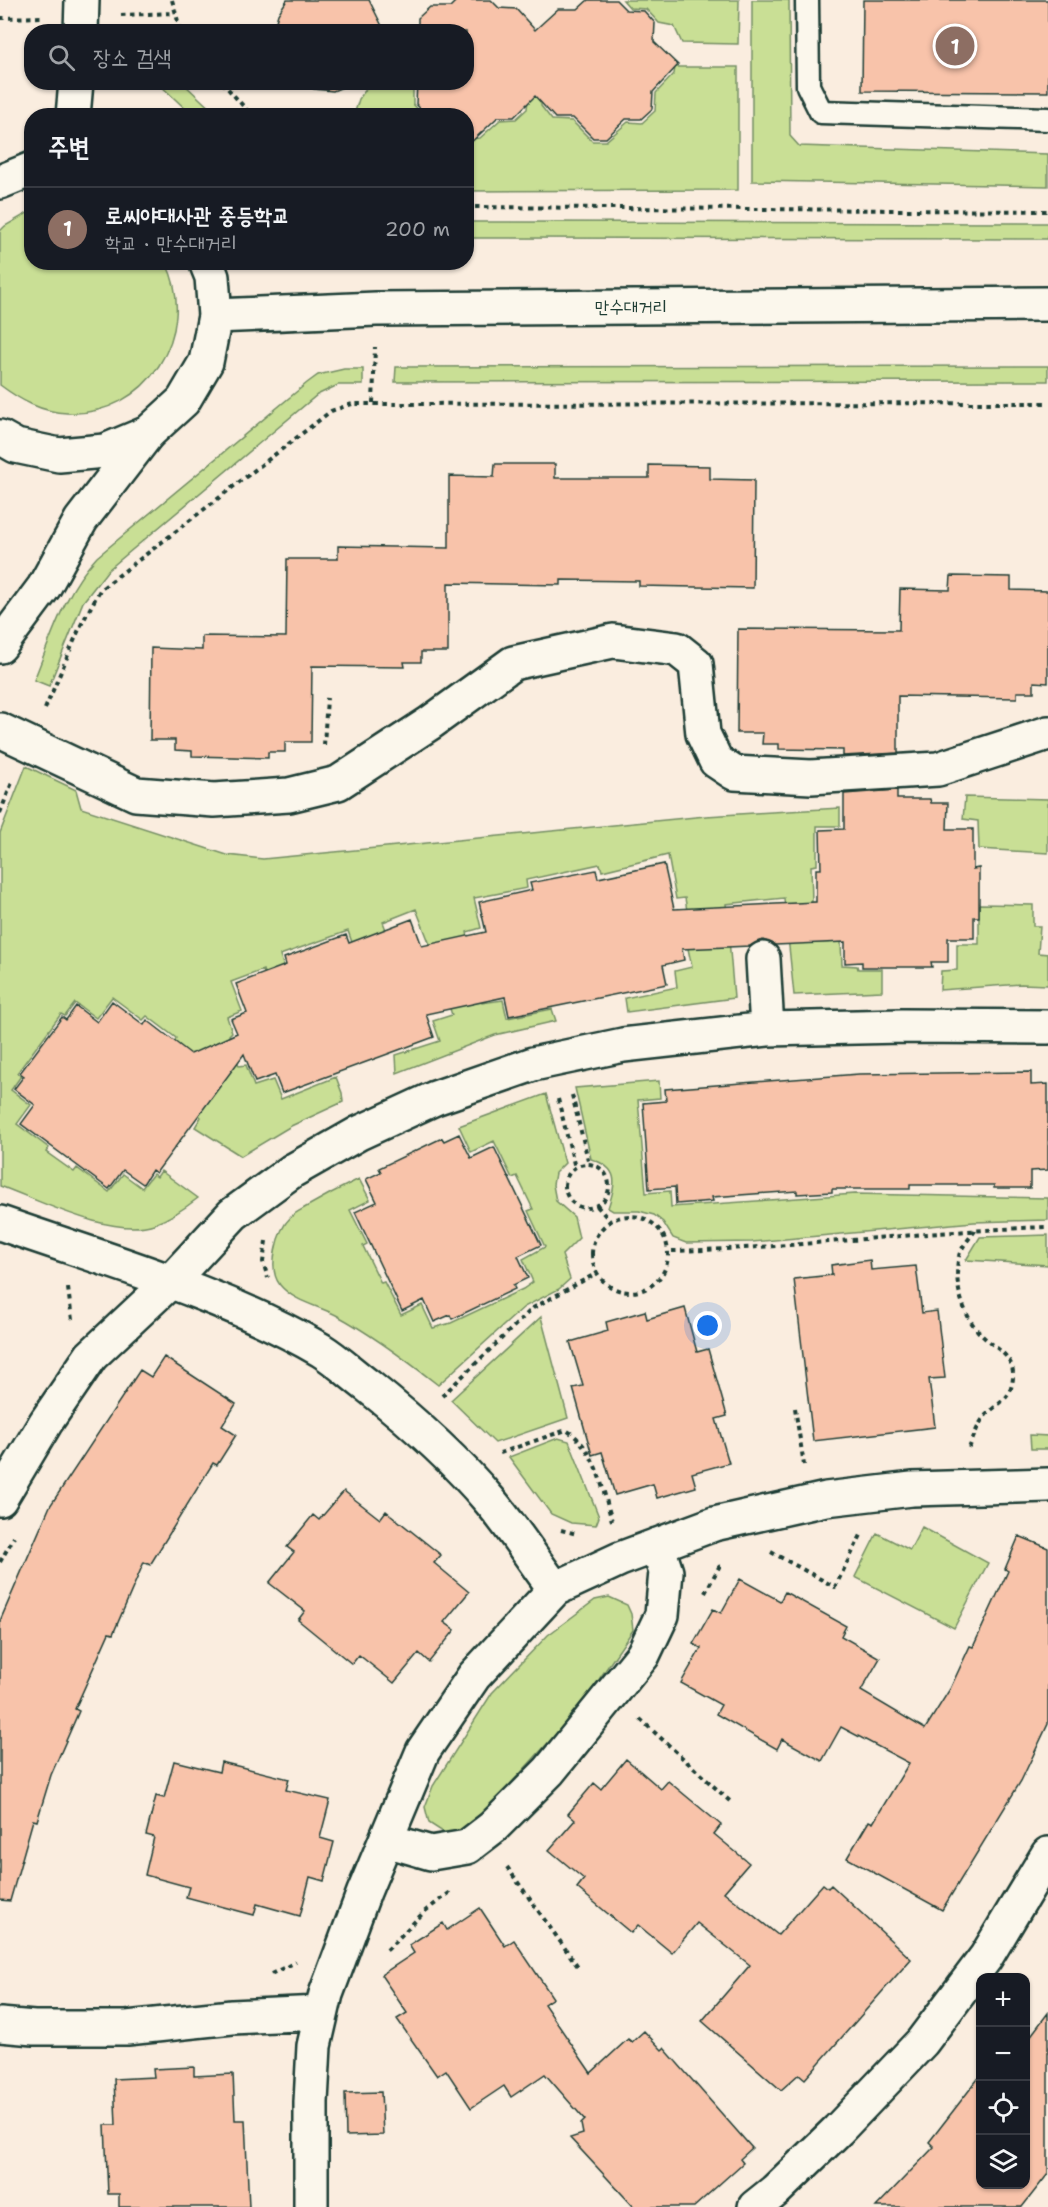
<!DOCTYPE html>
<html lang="ko">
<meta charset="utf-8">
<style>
:root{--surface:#171b24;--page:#242831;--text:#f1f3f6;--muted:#9ea1a6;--line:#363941;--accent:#db2777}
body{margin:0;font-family:"Shantell Sans","Poor Story",sans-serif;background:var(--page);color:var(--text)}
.controls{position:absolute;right:18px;bottom:18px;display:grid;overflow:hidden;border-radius:12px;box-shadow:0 2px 4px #0004}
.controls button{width:54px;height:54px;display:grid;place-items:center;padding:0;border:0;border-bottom:2px solid var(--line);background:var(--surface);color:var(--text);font:30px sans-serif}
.you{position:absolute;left:708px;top:1326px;width:21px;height:21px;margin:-15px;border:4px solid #fff;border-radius:50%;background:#1a73e8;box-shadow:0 0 0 9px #1a73e833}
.badge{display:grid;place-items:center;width:39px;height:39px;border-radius:50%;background:var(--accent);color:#fff;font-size:20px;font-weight:700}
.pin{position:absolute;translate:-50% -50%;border:3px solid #fff;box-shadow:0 2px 6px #0006}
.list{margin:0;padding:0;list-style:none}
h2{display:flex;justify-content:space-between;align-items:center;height:78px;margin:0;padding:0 24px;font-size:26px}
h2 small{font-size:20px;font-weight:400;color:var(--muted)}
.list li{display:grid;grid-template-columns:39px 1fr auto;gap:18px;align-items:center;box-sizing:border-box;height:84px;padding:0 24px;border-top:2px solid var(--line)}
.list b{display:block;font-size:22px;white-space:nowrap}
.list p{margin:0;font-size:20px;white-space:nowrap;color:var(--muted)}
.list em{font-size:20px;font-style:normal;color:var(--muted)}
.icon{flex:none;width:33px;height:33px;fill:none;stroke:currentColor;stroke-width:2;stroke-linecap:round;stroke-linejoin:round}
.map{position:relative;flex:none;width:1048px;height:2207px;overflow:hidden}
.search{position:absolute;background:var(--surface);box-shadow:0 2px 4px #0004;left:24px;top:24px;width:450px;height:66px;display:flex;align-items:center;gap:15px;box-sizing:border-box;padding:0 21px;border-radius:24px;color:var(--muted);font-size:22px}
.panel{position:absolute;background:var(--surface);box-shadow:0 2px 4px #0004;left:24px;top:108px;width:450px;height:162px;border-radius:24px}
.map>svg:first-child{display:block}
.green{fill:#c9df95;stroke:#748e64;stroke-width:1.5}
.building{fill:#f8c3aa;stroke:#1f3d34;stroke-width:1.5}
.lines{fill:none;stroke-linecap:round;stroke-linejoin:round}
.lane-casing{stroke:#1f3d34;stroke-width:27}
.street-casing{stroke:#1f3d34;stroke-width:38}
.primary-casing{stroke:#1f3d34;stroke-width:38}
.path{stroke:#1f3d34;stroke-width:4;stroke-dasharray:4.5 4.5;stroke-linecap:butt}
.lane{stroke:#fbf7ec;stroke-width:22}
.street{stroke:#fbf7ec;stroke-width:33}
.primary{stroke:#fbf7ec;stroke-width:33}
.labels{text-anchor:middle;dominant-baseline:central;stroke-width:4.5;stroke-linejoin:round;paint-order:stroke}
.street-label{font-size:18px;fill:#1f3d34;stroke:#fbf7ec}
</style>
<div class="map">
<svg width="1048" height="2207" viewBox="0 0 1048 2207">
<rect width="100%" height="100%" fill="#faeddf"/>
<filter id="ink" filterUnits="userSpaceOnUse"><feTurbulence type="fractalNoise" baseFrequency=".0167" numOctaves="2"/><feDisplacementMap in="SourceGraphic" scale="12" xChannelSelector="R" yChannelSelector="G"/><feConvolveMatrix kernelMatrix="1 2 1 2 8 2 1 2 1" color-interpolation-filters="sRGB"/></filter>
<g filter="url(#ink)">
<path class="green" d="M623 0H739L738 44 682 43 674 26 659 23 646 9 630 8Z
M752 0H789L790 136 799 146 1048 154V186L752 181Z
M675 67H738V190L467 191 466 139 480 138 500 120 516 119 527 109 529 90 541 87V106L552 120 572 121 592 141H606L628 122 642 123 655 111 656 93 674 74Z
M371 82 412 83 413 84V104L423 115H354L359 99Z
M158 83H183L217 115H192Z
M31 211 32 262 166 263C200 333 146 417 67 413 41 412 20 400 0 385V231L5 226Z
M467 222 1048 223V239L467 238Z
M1048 366V381L395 382 396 367Z
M344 369H363V385H338L317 395 108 570 83 602 49 686 34 680C52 636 64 592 97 557L307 383 318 375Z
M26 766 76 790 81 808 227 855 263 859 706 816 840 808V826H817V865L811 866 812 902H817L818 943 841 942 842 965 857 966 858 969H882V991L794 995 784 898 726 904 734 998 627 1012 625 998 677 987 675 971 692 967 687 944 692 943 685 898 676 899 668 855 602 871 600 864 526 880 527 888 474 898 481 928 467 932 482 1003 503 1000 507 1018 552 1009 556 1021 495 1035 397 1073 396 1055 440 1041 433 1021 452 1015 429 942 416 909 383 922 388 935 354 948 348 931 280 955 286 974 267 982 263 970 231 982 242 1011 227 1017 232 1032 229 1035 239 1066 246 1065 254 1086 273 1080 281 1099 336 1077 342 1093 343 1102 291 1126 241 1156 195 1127 201 1117 197 1113 174 1043 176 1038 147 1016 143 1020 112 997 96 1018 75 1003 65 1016 61 1014 17 1073 21 1076 11 1090 31 1105 17 1124 49 1148 46 1152 74 1172 77 1168 109 1192 123 1174 142 1188 153 1174 157 1177 161 1171 198 1198C184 1209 171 1218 154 1224 112 1238 41 1201 0 1186V833Z
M965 797 1048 799V853L979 849 978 821 963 819Z
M979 904 1033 905V926H1040L1038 953 1048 954V985L1021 984 940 990 941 971 957 970V944H979Z
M659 1081 660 1098 638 1100 646 1193 670 1191 671 1207 855 1194 1048 1198V1220L974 1222 752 1242 686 1243 673 1238 663 1222 654 1215 639 1211H613L608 1208C616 1183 620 1168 591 1159L575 1088Z
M546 1094 565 1163 555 1173 553 1185 556 1201 574 1217 579 1238 562 1255 570 1279 559 1289 524 1307 438 1385C405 1359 373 1335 336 1315 318 1306 293 1301 280 1285 267 1269 277 1230 291 1217 294 1213 301 1210 306 1207 323 1197 340 1188 359 1179L370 1200 350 1210 367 1244 363 1246 381 1283 384 1282 401 1315 422 1305 433 1328 451 1323 523 1289 533 1282 523 1259 545 1247 528 1211 533 1209 517 1176 512 1178 494 1141 471 1152 459 1126Z
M1048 1235V1265L966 1260 980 1237Z
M541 1317 568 1418 495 1443 451 1400Z
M1030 1435 1048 1436V1449H1031Z
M558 1438 569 1441 599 1517 596 1525 571 1523 551 1514 509 1457Z
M922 1527 988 1563 954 1628 855 1577 877 1533 910 1550Z
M609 1597 627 1605 631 1614 633 1630 578 1710 494 1802 459 1833 446 1834 429 1823 425 1807 433 1786 492 1693 548 1635 595 1600Z"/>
<path class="building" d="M287 0H369L385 32H273L278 14Z
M457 0H491L499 8 516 9 535 30 558 9H578L588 0H616L626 10 644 11 655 23 654 42 678 65 653 92 652 109 641 119H626L606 138H593L573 118H555L535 96 514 117H498L466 147V116L426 115 416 104 417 82H466V32H418V18L430 7H450Z
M863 0H1048V92L862 91Z
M300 82H355L333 91 314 89Z
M495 464H555V478H649V465L710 466V479L754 480 753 588 639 586V581L561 580V585L448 583V652H421V662H404L405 667 312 666 311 742H285V752H268V758L192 756V751L175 750V740H150L151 648 202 650V636L286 637 287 559H338V546L449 548V476L494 477Z
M951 576 1011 577V590L1048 591V683L1034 682V692H1017V698L898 696V753L843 756V750L779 749V744H762L763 733H737L738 629 899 630 900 589 950 590Z
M897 790V799H930L931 803H948L947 829H973V869L979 868V917H974V938H948V962H931L932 967H862V962L845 963V942L775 945 763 940 750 946 682 949 684 960 663 965 667 984 509 1016 505 997 426 1014 434 1037 282 1093 275 1075 255 1082 244 1054 156 1173 152 1170 143 1184 123 1170 109 1189 21 1124 35 1105 14 1089 24 1076 20 1073 62 1017 66 1020 76 1006 97 1022 112 1001 144 1025 147 1020 191 1054 237 1033 231 1019 247 1013 236 984 286 965 284 958 346 935 349 943 412 919 422 946 486 932 479 902 532 890 530 883 596 870 598 878 664 864 674 909 816 902V869H821L820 830 844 829V794Z
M1031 1072V1085L1048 1084V1170L1030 1171V1188H994V1185H910V1189H832V1192L797 1194V1191L712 1197 713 1201 676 1204 675 1187 649 1189 643 1103 666 1101 665 1089 859 1074Z
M459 1134 471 1158 494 1147 541 1245 518 1256 528 1278 513 1285 515 1289 452 1319 450 1315 434 1322 424 1300 402 1311 355 1212 377 1202 366 1179 381 1172 379 1168 442 1138 444 1141Z
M870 1260 871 1270 916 1266 922 1313 937 1311 945 1378 929 1379 935 1427 813 1441 794 1279 832 1275 831 1265Z
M685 1308 697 1352 708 1349 727 1416 716 1419 729 1463 692 1473 696 1487 657 1498 653 1484 615 1495 602 1452 592 1455 573 1388 583 1386 570 1342 608 1331 606 1322 645 1311 647 1319Z
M164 1357 236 1404 222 1426 236 1435 217 1465 213 1463 150 1565 144 1562 113 1634 109 1633 75 1709 79 1711 51 1775 37 1821 33 1820 10 1901 0 1900V1621L50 1506 140 1370 151 1377Z
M344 1491 380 1519 386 1511 441 1555 434 1563 469 1592 444 1622 455 1630 429 1662 419 1653 394 1683 359 1655 352 1664 298 1620 305 1611 269 1583 294 1552 287 1547 313 1515 319 1520Z
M1019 1536 1048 1548V1724L1021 1781 942 1910 847 1858 869 1821 873 1823 909 1763 841 1727 822 1761 782 1739 777 1749 716 1714 721 1705 681 1683 701 1648 693 1644 713 1609 721 1613 740 1579 780 1601 785 1592 846 1626 841 1636 880 1658 861 1691 925 1729 950 1689 970 1646 973 1647 1008 1571 1005 1569Z
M626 1759 661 1789 668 1781 721 1825 714 1834 749 1863 724 1892 778 1935 823 1884 828 1888 831 1885 911 1959 805 2079 799 2074 781 2090 702 2021 750 1965 697 1923 672 1953 638 1925 631 1933 577 1888 584 1879 549 1850 575 1820 568 1814 594 1783 601 1789Z
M174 1761 219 1772 221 1762 289 1779 286 1790 330 1800 320 1838 334 1842 324 1881 310 1877 300 1916 257 1904 254 1915 186 1897 189 1887 145 1875 154 1837 146 1835 156 1796 164 1798Z
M480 1908 505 1946 514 1940 553 1998 544 2004 591 2073 628 2039 632 2042 644 2031 662 2050 664 2048 752 2148 740 2159 743 2163 694 2207H634L570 2138 583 2134 581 2124 585 2120 545 2074 511 2097 504 2086 471 2108 446 2070 437 2076 397 2019 407 2013 381 1975 414 1953 409 1945 443 1923 447 1930Z
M1048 2013V2174L1022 2207H876L934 2147 929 2142 981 2075V2184H1026V2042Z
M194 2067V2076L233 2074 235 2120H245L249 2207H119V2194H108L105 2125H116L114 2079 154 2077 153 2069Z
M381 2092 383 2135 346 2136 345 2093Z"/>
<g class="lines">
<g class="lane-casing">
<path id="lane" d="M807 0 808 86 821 112 1048 119"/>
</g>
<g class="street-casing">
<path id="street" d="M81 32 82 0
M73 116 76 82
M0 646 44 587 81 520 148 433
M0 730 136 794 214 800 289 795 338 783 430 723 513 663 613 641 677 649 696 664 703 734 716 761 734 773 811 777 938 769 1048 733
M763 959 767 1029
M0 1223C108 1261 221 1292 321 1350 337 1360 352 1374 368 1386 412 1421 454 1458 490 1501 513 1528 533 1560 555 1589
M0 1499 46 1422 91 1356 171 1281 233 1214 292 1171 359 1133 435 1098 533 1064 623 1045 767 1029 902 1026 1048 1027
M386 1840 431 1853 467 1847 493 1827 549 1771 643 1655 662 1615 666 1572 657 1545
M0 2025 34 2028H127L232 2017 321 2013
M311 2207V2102L314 2046 326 1994 364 1892 423 1751 474 1676 555 1589 620 1559 714 1524 826 1499 912 1489 1048 1485
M755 2207 775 2191 838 2130 922 2042 986 1957 1048 1854"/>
</g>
<g class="primary-casing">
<path id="primary" d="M0 182 32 169
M215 316 376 309 1048 304
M0 437 16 446 59 455 105 451 148 433 183 401 206 362 215 316 212 277 206 262"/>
</g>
<path class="path" d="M172 0 181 32
M121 15 175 13
M0 18 44 17
M222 82 252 116
M466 207 1048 211
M373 403 375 347
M45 709 80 627 100 590 331 411 352 404 1048 403
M324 745 327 698
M0 813 13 780
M572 1095 589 1164
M558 1099 575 1168
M565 1186a22 22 0 1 1 44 0a22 22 0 1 1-44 0Z
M597 1206 610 1221
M592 1254a38 38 0 1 1 76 0a38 38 0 1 1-76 0Z
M266 1241 263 1262 268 1278
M672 1251C798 1248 922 1231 1048 1227
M68 1288 72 1320
M442 1396 533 1308 597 1273
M795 1408 804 1465
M969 1448C974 1437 978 1423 986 1415 996 1404 1009 1401 1012 1384 1019 1354 992 1349 977 1330 962 1312 953 1280 959 1256 961 1247 971 1237 976 1229
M500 1453 566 1430C596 1447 603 1491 612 1521
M561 1530 577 1534
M771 1552 835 1587 862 1533
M0 1562 14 1537
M705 1593 719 1567 723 1564
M640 1719 733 1804
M507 1867 579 1968
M387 1950 424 1912 452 1891
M271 1974 296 1962"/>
<use href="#lane" class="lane"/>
<use href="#street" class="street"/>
<use href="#primary" class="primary"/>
</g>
</g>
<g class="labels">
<g class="street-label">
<text x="631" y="307">만수대거리</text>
</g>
</g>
</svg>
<div class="controls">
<button>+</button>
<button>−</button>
<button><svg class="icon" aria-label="locate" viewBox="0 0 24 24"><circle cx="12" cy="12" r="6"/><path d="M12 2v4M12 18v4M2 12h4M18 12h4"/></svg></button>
<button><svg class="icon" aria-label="layers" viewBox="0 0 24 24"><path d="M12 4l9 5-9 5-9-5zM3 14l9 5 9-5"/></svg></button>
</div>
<div class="you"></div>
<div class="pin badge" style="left:955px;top:46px;background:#8d6e63">1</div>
<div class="search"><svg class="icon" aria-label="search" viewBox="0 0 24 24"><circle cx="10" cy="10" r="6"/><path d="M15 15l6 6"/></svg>장소 검색</div>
<section class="panel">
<h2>주변<small></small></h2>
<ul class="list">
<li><span class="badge" style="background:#8d6e63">1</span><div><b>로씨야대사관 중등학교</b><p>학교 · 만수대거리</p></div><em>200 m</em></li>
</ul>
</section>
</div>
